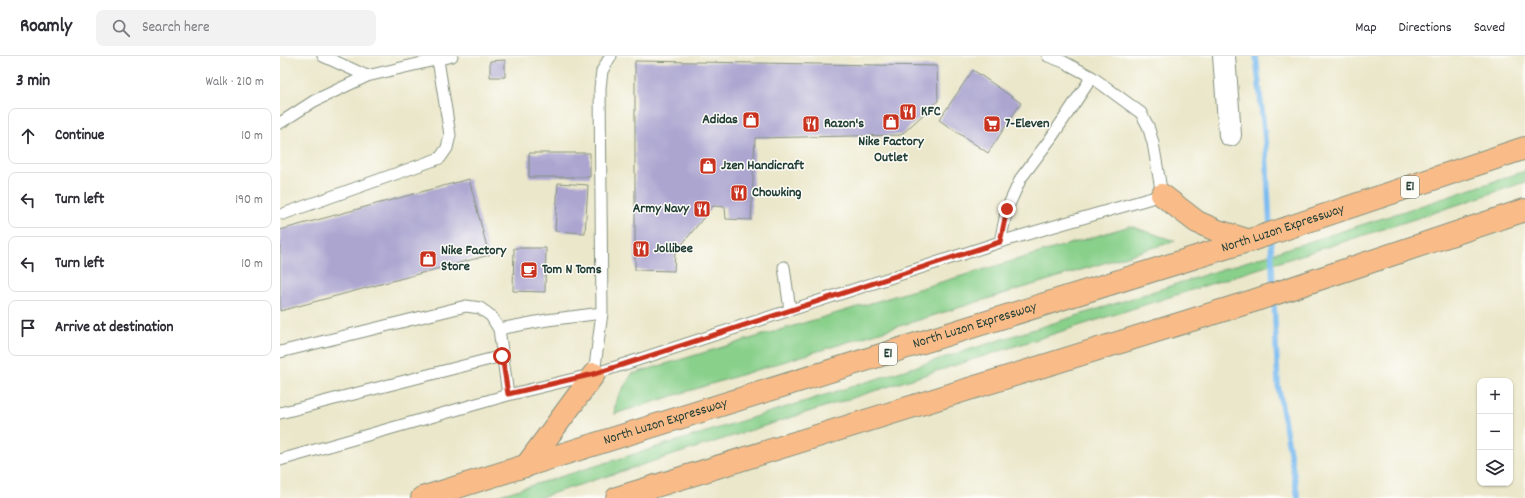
<!DOCTYPE html>
<meta charset="utf-8">
<style>
:root{--surface:#fff;--page:#f2f2f3;--text:#2b2b33;--muted:#7c7c81;--line:#e1e1e2}
body{margin:0;font-family:Dekko,sans-serif;background:var(--page);color:var(--text)}
.controls{position:absolute;right:12px;bottom:12px;display:grid;overflow:hidden;border-radius:8px;box-shadow:0 1px 3px #0004}
.controls button{width:36px;height:36px;display:grid;place-items:center;padding:0;border:0;border-bottom:1px solid var(--line);background:var(--surface);color:var(--text);font:20px sans-serif}
.stop{position:absolute;width:12px;height:12px;margin:-9px;border:3px solid #c8321e;border-radius:50%;background:#fff}
.stop.end{background:#c8321e;border-color:#fff;box-shadow:0 1px 4px #0008}
.list{margin:0;padding:0;list-style:none}
h2{display:flex;justify-content:space-between;align-items:center;height:52px;margin:0;padding:0 16px;font-size:17px}
h2 small{font-size:13px;font-weight:400;color:var(--muted)}
.list li{display:grid;grid-template-columns:26px 1fr auto;gap:12px;align-items:center;box-sizing:border-box;height:56px;margin:0 8px 8px;padding:0 8px;border:1px solid var(--line);border-radius:8px}
.list b{display:block;font-size:15px;white-space:nowrap}
.list em{font-size:13px;font-style:normal;color:var(--muted)}
.icon{flex:none;width:22px;height:22px;fill:none;stroke:currentColor;stroke-width:2;stroke-linecap:round;stroke-linejoin:round}
.map{position:relative;flex:none;width:1245px;height:442px;overflow:hidden}
header{display:flex;align-items:center;gap:24px;box-sizing:border-box;height:56px;padding:0 20px;background:var(--surface);border-bottom:1px solid var(--line)}
header strong{font-size:19px}
nav{display:flex;gap:22px;margin-inline-start:auto;font-size:14px}
.search{width:280px;height:36px;background:var(--page);display:flex;align-items:center;gap:10px;box-sizing:border-box;padding:0 14px;border-radius:8px;color:var(--muted);font-size:15px}
main{display:flex}
aside{flex:1;background:var(--surface)}
.map>svg:first-child{display:block}
.green{fill:#89d08b;stroke:#548660}
.lines{fill:none;stroke-linecap:round;stroke-linejoin:round}
.stream{stroke:#7cbcf0;stroke-width:5.5}
.building{fill:#aba5d0}
.lane-casing{stroke:#85927f;stroke-width:13}
.street-casing{stroke:#85927f;stroke-width:24}
.highway-casing{stroke:#85927f;stroke-width:24}
.lane{stroke:#fff;stroke-width:11}
.street{stroke:#fff;stroke-width:22}
.highway{stroke:#f9bc89;stroke-width:22}
.route{stroke:#c8321e;stroke-width:5}
.labels{text-anchor:middle;dominant-baseline:central;stroke-width:3;stroke-linejoin:round;paint-order:stroke}
.shield{fill:#fdfcf7;stroke:#62766e;stroke-width:1}
.shield-label{font-size:13px;font-weight:bold;fill:#1f3d34}
.poi-label{font-size:14px;font-weight:bold;fill:#1f3d34;stroke:#fdfcf7;text-anchor:start}
.street-label{font-size:14px;fill:#1f3d34;stroke:#fdfcf7}
</style>
<header>
<strong>Roamly</strong>
<div class="search"><svg class="icon" aria-label="search" viewBox="0 0 24 24"><circle cx="10" cy="10" r="6"/><path d="M15 15l6 6"/></svg>Search here</div>
<nav><a>Map</a><a>Directions</a><a>Saved</a></nav>
</header>
<main>
<aside>
<h2>3 min<small>Walk · 210 m</small></h2>
<ul class="list">
<li><svg class="icon" aria-label="ahead" viewBox="0 0 24 24"><path d="M12 20V5M6 11l6-6 6 6"/></svg><div><b>Continue</b></div><em>10 m</em></li>
<li><svg class="icon" aria-label="left" viewBox="0 0 24 24"><path d="M17 20v-9H6M10 6l-5 5 5 5"/></svg><div><b>Turn left</b></div><em>190 m</em></li>
<li><svg class="icon" aria-label="left" viewBox="0 0 24 24"><path d="M17 20v-9H6M10 6l-5 5 5 5"/></svg><div><b>Turn left</b></div><em>10 m</em></li>
<li><svg class="icon" aria-label="arrive" viewBox="0 0 24 24"><path d="M6 21V4h12l-3 4 3 4H6"/></svg><div><b>Arrive at destination</b></div></li>
</ul>
</aside>
<div class="map">
<svg width="1245" height="442" viewBox="0 0 1245 442">
<rect width="100%" height="100%" fill="#fdfcf7"/>
<filter id="ink" filterUnits="userSpaceOnUse"><feTurbulence type="fractalNoise" baseFrequency=".025" numOctaves="2"/><feDisplacementMap in="SourceGraphic" scale="8" xChannelSelector="R" yChannelSelector="G"/><feConvolveMatrix kernelMatrix="1 2 1 2 8 2 1 2 1" color-interpolation-filters="sRGB"/></filter>
<filter id="wash" filterUnits="userSpaceOnUse"><feTurbulence type="fractalNoise" baseFrequency=".012" numOctaves="4" result="noise"/><feDisplacementMap in="SourceGraphic" scale="16" xChannelSelector="R" yChannelSelector="G"/><feGaussianBlur stdDeviation="0.9" result="paint"/><feColorMatrix in="noise" values="0 0 0 0 0 0 0 0 0 0 0 0 0 0 0 0 0 1.4 0 .05"/><feComposite in="paint" operator="in"/></filter>
<g filter="url(#wash)">
<rect width="100%" height="100%" fill="#ebe7ca"/>
<path class="green" d="M1245 115V126L1144 160 258 442H210C426 377 641 309 856 241 986 199 1116 159 1245 115Z
M850 170 895 185 334 358 336 344 352 318Z"/>
<g class="lines">
<path class="stream" d="M976 0 986 93 990 173
M991 182 993 233
M994 244 998 329 1018 442"/>
</g>
<g id="blocks">
<path class="building" d="M225 4V21H210V5Z
M355 5 657 10 658 45 621 79 475 82 471 164 446 163 445 151 433 150 395 197 394 215 355 214Z
M693 14 741 47 708 97 659 64Z
M249 97H310V121H249Z
M189 123 209 199 0 255V174Z
M278 127 308 129 305 177 275 175Z
M234 192H266L265 236 233 235Z"/>
</g>
</g>
<g filter="url(#ink)">
<use href="#blocks" fill-opacity="0" stroke="#85927f" stroke-width="1"/>
<g class="lines">
<g class="lane-casing">
<path id="lane" d="M43 0 87 20
M0 67 34 45 87 20 172 0
M3 158 160 102 167 92 170 79 158 4
M720 186 727 153 741 122 771 82 812 21
M504 211 510 254
M219 273 267 264 322 257
M0 296 186 250 200 252 211 260 219 273 228 339
M314 318 322 257 320 32 322 15 330 1 331 0
M0 357 222 300
M0 404 228 339 314 318 720 186 882 139 873 87 868 70 861 57 812 21 784 6 768 0"/>
</g>
<g class="street-casing">
<path id="street" d="M944 0 950 79"/>
</g>
<g class="highway-casing">
<g id="highway">
<path d="M882 139 917 166 938 175 970 185"/>
<path d="M246 410 314 318"/>
<path id="s1" d="M142 442 977 182 1245 92"/>
<path d="M337 442 973 245 1245 154"/>
</g>
</g>
<use href="#lane" class="lane"/>
<use href="#street" class="street"/>
<use href="#highway" class="highway"/>
</g>
</g>
<g class="lines" filter="url(#ink)">
<path class="route" d="M222 300 228 338 314 318 720 186 727 153"/>
</g>
<defs>
<g id="restaurant-square" transform="scale(0.9)"><rect x="-9" y="-9" width="18" height="18" rx="4" fill="#c8321e" stroke="#fdfcf7"/><path d="M-5-6h1v4h1v-4h1v4h1v-4h1v5L-1.5 .5V6h-2V.5L-5-1ZM5-6V6H3V1.5H1.5Q1.5-4 5-6Z" fill="#fff"/></g>
<g id="shop-square" transform="scale(0.9)"><rect x="-9" y="-9" width="18" height="18" rx="4" fill="#c8321e" stroke="#fdfcf7"/><path d="M-5-2.5h2.3a2.7 3.5 0 0 1 5.4 0H5L5.5 6h-11ZM-1.5-2.5h3a1.5 2.3 0 0 0-3 0Z" fill="#fff"/></g>
<g id="supermarket-square" transform="scale(0.9)"><rect x="-9" y="-9" width="18" height="18" rx="4" fill="#c8321e" stroke="#fdfcf7"/><path d="M-6-5.5h2.5l.6 2H6L4.5 2H-2.5L-4.4-4H-6ZM-1.5 3.2a1.3 1.3 0 1 0 .1 0ZM3 3.2a1.3 1.3 0 1 0 .1 0Z" fill="#fff"/></g>
<g id="cafe-square" transform="scale(0.9)"><rect x="-9" y="-9" width="18" height="18" rx="4" fill="#c8321e" stroke="#fdfcf7"/><path d="M-5.5-4.5H6V0H3Q3 3.5 0 3.5H-2.5Q-5.5 3.5-5.5 0ZM3-3.2v2h1.7v-2ZM-6 4.5H4V6H-6Z" fill="#fff"/></g>
</defs>
<g fill-rule="evenodd">
<use href="#restaurant-square" x="628" y="56"/>
<use href="#shop-square" x="471" y="64"/>
<use href="#shop-square" x="611" y="66"/>
<use href="#restaurant-square" x="531" y="68"/>
<use href="#supermarket-square" x="712" y="68"/>
<use href="#shop-square" x="428" y="110"/>
<use href="#restaurant-square" x="459" y="137"/>
<use href="#restaurant-square" x="422" y="153"/>
<use href="#restaurant-square" x="361" y="193"/>
<use href="#shop-square" x="148" y="203"/>
<use href="#cafe-square" x="249" y="214"/>
</g>
<g class="labels">
<g class="shield">
<rect x="1121" y="120" width="18" height="22" rx="3"/>
<rect x="599" y="287" width="18" height="22" rx="3"/>
</g>
<g class="shield-label">
<text x="1130" y="131">E1</text>
<text x="608" y="298">E1</text>
</g>
<g class="poi-label">
<text x="641" y="56">KFC</text>
<text x="458" y="64" text-anchor="end">Adidas</text>
<text x="544" y="68">Razon's</text>
<text x="725" y="68">7-Eleven</text>
<text x="611" y="86" text-anchor="middle">Nike Factory<tspan x="611" dy="16">Outlet</tspan></text>
<text x="441" y="110">Jzen Handicraft</text>
<text x="472" y="137">Chowking</text>
<text x="409" y="153" text-anchor="end">Army Navy</text>
<text x="374" y="193">Jollibee</text>
<text x="161" y="195">Nike Factory<tspan x="161" dy="16">Store</tspan></text>
<text x="262" y="214">Tom N Toms</text>
</g>
<g class="street-label">
<text stroke="none"><textPath href="#s1" startOffset="902">North Luzon Expressway</textPath></text>
<text stroke="none"><textPath href="#s1" startOffset="579">North Luzon Expressway</textPath></text>
<text stroke="none"><textPath href="#s1" startOffset="255">North Luzon Expressway</textPath></text>
</g>
</g>
</svg>
<div class="controls">
<button>+</button>
<button>−</button>
<button><svg class="icon" aria-label="layers" viewBox="0 0 24 24"><path d="M12 4l9 5-9 5-9-5zM3 14l9 5 9-5"/></svg></button>
</div>
<div class="stop" style="left:222px;top:300px"></div>
<div class="stop end" style="left:727px;top:153px"></div>
</div>
</main>
